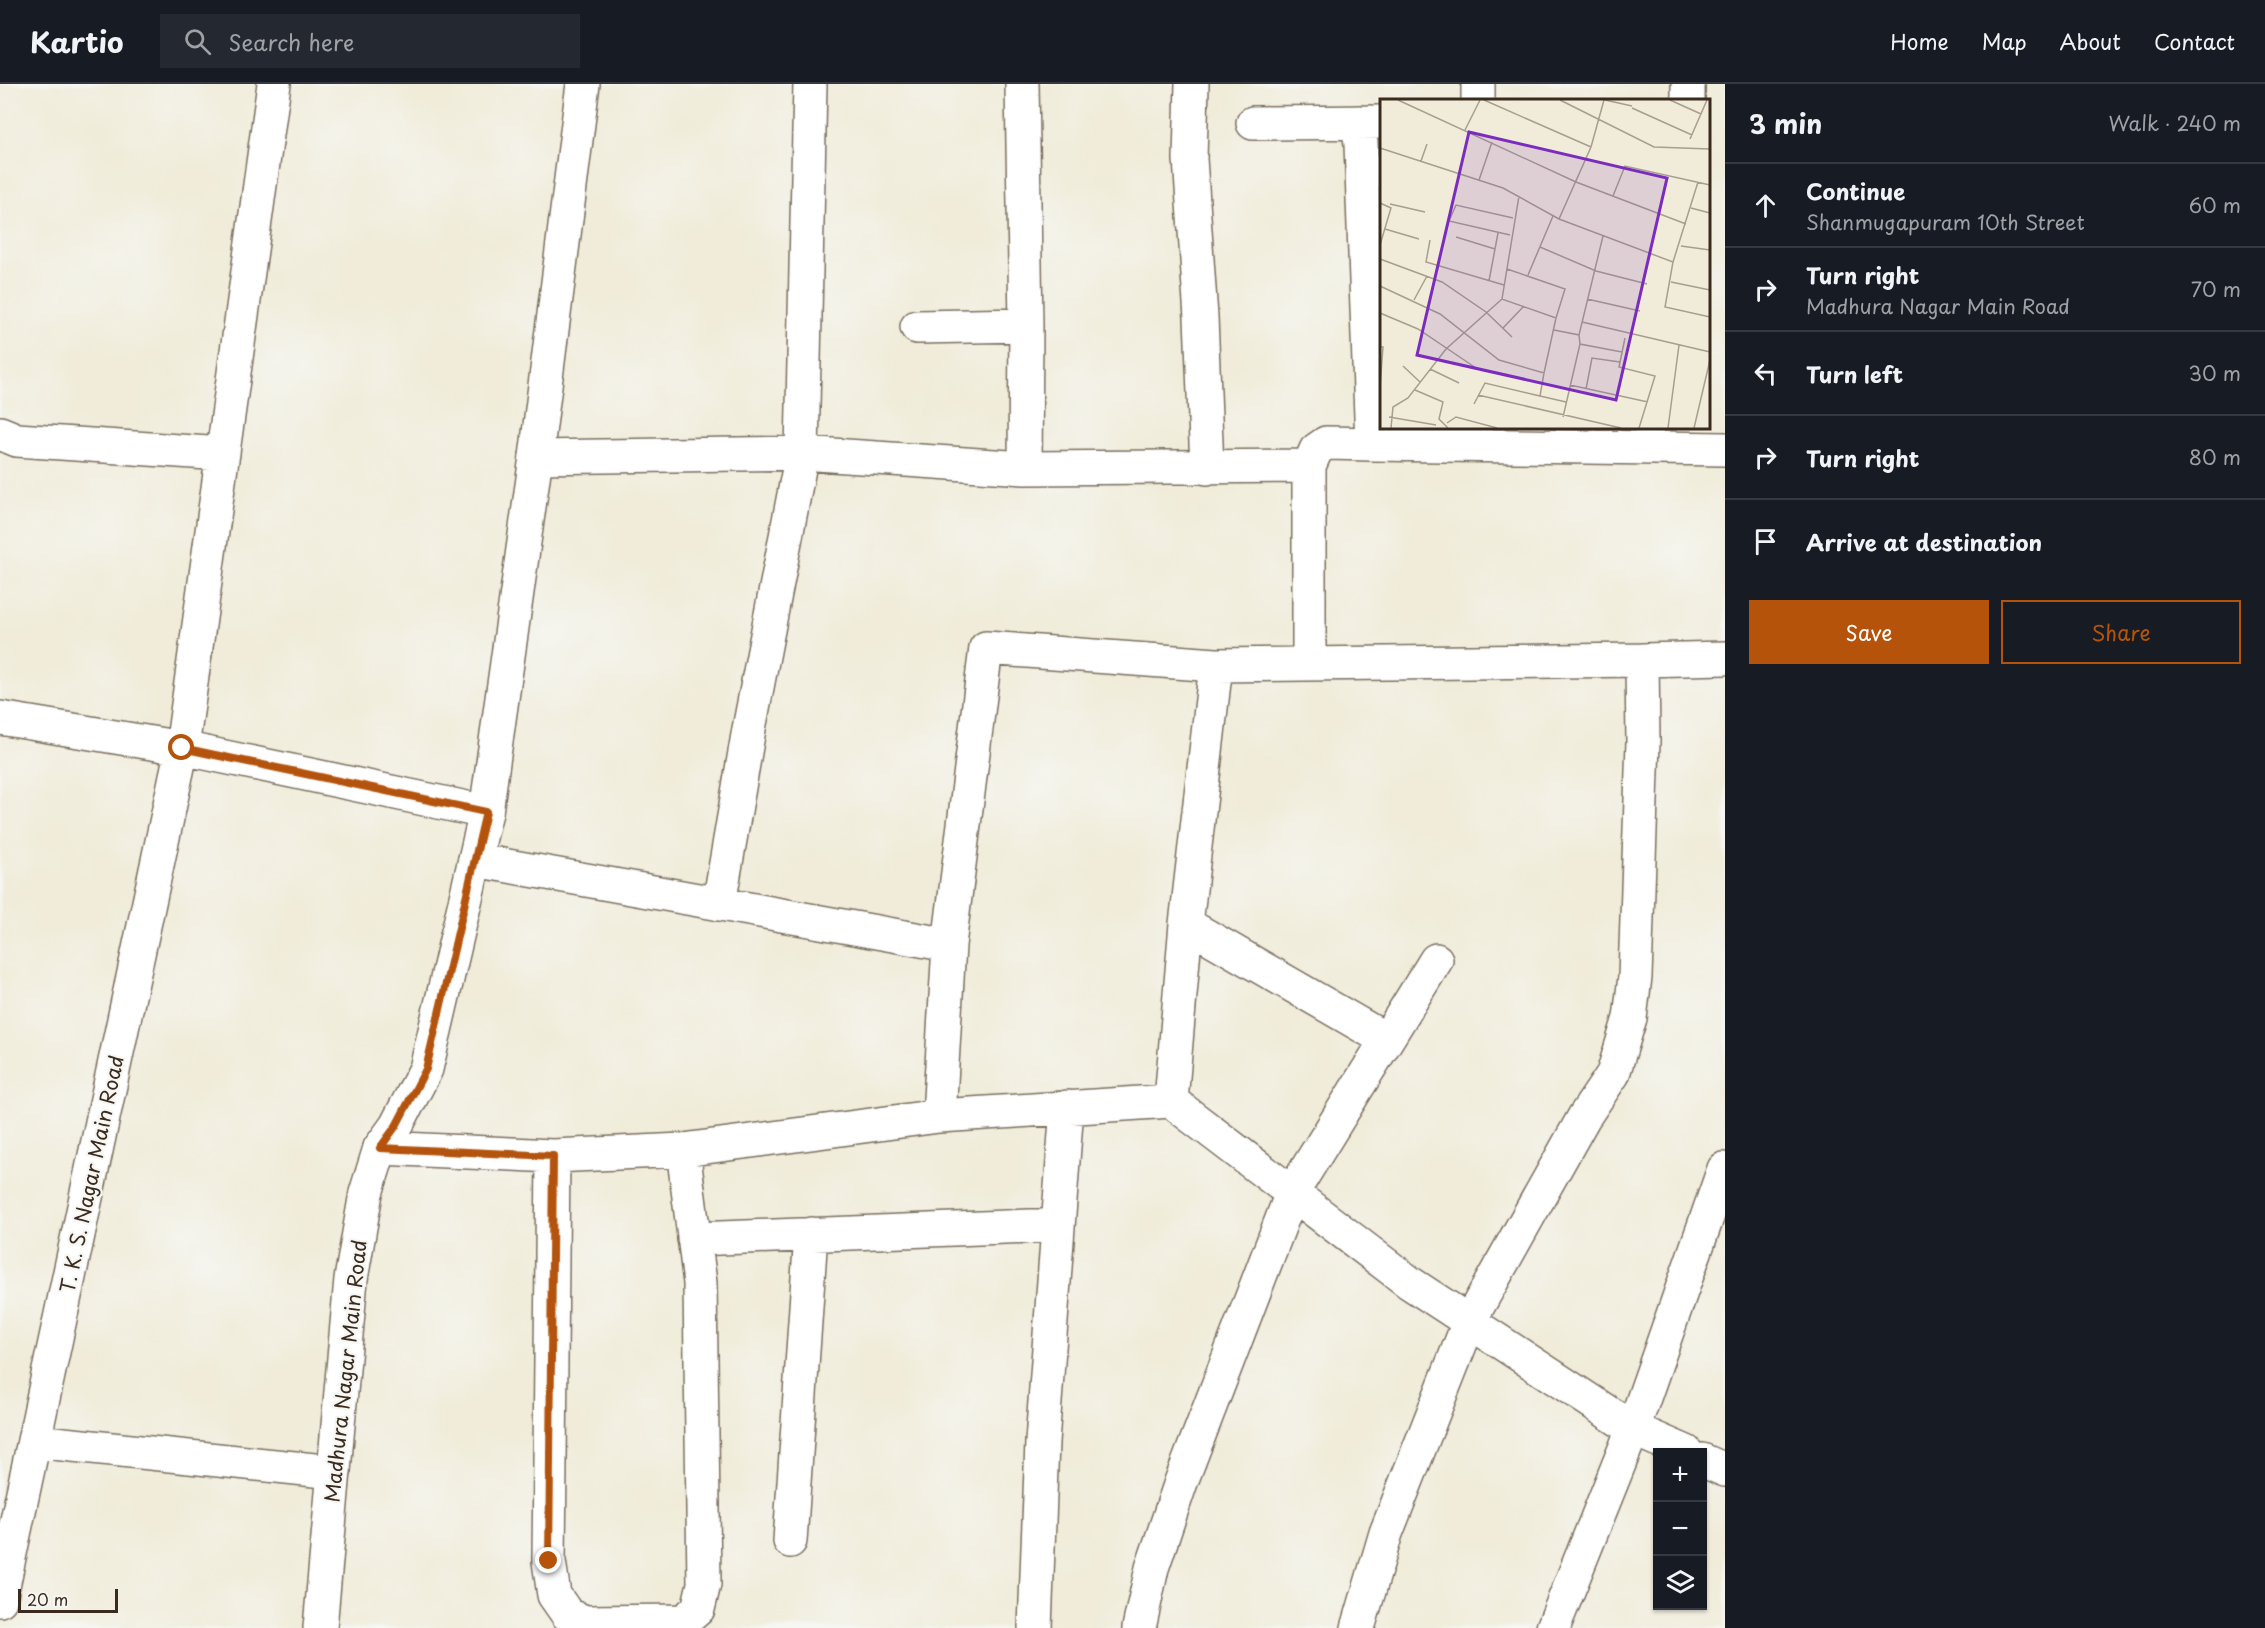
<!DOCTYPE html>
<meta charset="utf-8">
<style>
:root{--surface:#171b24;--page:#242831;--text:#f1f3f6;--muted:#9ea1a6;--line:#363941;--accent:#b45309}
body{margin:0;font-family:"Playpen Sans",sans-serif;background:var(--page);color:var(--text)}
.controls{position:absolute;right:18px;bottom:18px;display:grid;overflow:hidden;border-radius:0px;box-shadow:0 2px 4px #0004}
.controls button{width:54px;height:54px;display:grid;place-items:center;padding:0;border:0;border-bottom:2px solid var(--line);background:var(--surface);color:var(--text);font:30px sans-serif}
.scale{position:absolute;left:18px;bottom:15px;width:100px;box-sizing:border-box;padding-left:6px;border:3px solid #3b2a1e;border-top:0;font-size:16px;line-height:21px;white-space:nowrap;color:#3b2a1e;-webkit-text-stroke:4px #f6f6f2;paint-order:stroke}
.stop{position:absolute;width:18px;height:18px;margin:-14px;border:4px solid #b45309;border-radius:50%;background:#fff}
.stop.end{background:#b45309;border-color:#fff;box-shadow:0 2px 6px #0008}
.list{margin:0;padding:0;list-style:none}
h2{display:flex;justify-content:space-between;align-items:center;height:78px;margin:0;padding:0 24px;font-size:26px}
h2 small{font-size:20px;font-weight:400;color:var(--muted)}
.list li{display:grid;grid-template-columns:39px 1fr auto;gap:18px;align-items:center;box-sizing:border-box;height:84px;padding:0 24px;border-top:2px solid var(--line)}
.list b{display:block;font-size:22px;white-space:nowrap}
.list p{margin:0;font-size:20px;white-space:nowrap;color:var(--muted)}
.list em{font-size:20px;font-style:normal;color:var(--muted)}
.actions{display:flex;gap:12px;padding:18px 24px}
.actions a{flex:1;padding:14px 0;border:2px solid var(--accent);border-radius:0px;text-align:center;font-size:21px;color:var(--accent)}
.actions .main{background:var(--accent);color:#fff}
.icon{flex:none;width:33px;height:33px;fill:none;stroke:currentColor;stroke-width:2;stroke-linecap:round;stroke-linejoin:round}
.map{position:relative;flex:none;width:1725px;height:1544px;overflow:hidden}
header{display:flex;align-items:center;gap:36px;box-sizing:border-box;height:84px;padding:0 30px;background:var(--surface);border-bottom:2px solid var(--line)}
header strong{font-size:28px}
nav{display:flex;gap:33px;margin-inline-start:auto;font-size:21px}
.search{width:420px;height:54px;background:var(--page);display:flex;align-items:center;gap:15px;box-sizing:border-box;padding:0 21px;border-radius:0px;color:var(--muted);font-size:22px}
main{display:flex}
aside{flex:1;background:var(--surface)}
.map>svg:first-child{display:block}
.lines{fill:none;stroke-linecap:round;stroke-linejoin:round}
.minor-casing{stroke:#7a6e5f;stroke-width:36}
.tertiary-casing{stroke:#7a6e5f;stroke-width:36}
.minor{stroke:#fff;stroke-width:33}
.tertiary{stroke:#fff;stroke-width:33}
.route{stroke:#b45309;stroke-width:8}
.labels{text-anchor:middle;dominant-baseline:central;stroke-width:4.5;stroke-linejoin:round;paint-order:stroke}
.street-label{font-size:20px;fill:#3b2a1e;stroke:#f6f6f2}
.inset-road{fill:none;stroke:#a89e8e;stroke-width:1.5}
.view{fill:#7b2cbf;fill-opacity:0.15;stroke:#7b2cbf;stroke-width:3}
.inset-edge{fill:none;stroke:#3b2a1e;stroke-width:3}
</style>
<header>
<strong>Kartio</strong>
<div class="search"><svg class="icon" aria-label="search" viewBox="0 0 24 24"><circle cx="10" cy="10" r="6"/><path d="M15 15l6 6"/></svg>Search here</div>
<nav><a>Home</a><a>Map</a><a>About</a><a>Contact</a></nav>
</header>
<main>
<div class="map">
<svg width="1725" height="1544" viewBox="0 0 1725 1544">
<rect width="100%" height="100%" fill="#f6f6f2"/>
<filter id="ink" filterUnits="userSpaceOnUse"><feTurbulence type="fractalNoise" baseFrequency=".0167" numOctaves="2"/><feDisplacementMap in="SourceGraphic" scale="12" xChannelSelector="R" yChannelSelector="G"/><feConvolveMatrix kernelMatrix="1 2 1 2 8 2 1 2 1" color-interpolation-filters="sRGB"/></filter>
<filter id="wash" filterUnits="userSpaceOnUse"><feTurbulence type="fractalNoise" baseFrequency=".008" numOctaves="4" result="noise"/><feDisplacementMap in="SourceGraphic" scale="24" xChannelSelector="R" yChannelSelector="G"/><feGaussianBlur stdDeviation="1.35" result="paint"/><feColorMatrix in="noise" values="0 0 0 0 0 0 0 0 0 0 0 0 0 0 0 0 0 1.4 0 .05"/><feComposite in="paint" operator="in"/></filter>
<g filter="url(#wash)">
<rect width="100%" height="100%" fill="#f0ecd9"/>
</g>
<g filter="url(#ink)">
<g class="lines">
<g class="minor-casing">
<path id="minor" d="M1022 0 1026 241 1025 384
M1192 0 1190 75 1201 233 1207 384
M1688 0V16
M1478 16V0
M1253 39 1382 38
M917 243 1026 241
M0 349 17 356 223 370
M1372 360 1725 365
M536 373 802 369 1025 384 1309 382
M1642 576 1725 574
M1309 580V382L1316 366 1326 359 1372 360 1361 60 1358 38
M1216 581 1642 576 1643 658 1635 893 1630 934 1613 990 1584 1033 1469 1238 1386 1449 1358 1544
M0 634 182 664 486 728
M475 776 949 861
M719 820 749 645 802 369 810 0
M1186 840 1385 955
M939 1032 949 861 986 564 1216 581 1186 840 1171 1017 1410 1199 1633 1345 1686 1368
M380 1064 553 1072 683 1066 939 1032 1171 1017
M553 1072 549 1477 554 1511 568 1531 585 1538 684 1537 698 1525 704 1500 700 1199 683 1066
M694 1155 1058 1141
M34 1357 334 1388
M1702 1376 1725 1386
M790 1457 811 1150
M0 1516 182 664 274 0
M1035 1544 1042 1358 1067 1023
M1139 1544 1152 1484 1181 1398 1292 1109 1436 876
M1553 1544 1633 1345 1724 1085"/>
</g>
<g class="tertiary-casing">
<path id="tertiary" d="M320 1544 351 1195 366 1109 380 1064 396 1042 426 985 486 728 536 373 583 0"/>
</g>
<use href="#minor" class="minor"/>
<use href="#tertiary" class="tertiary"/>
</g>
</g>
<g class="lines" filter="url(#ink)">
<path class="route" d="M182 664 486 728 426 985 396 1042 380 1064 553 1072 549 1477"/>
</g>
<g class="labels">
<g class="street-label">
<text transform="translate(91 1090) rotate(-78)">T. K. S. Nagar Main Road</text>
<text transform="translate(345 1287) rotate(-84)">Madhura Nagar Main Road</text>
</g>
</g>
<g transform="translate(1380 15)">
<rect width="330" height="330" fill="#f0ecd9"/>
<path class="inset-road" d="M18 1 196 83 306 125M104 1 211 48M180 1 274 48 330 50M225 1 252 7M290 1 321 15M252 9 312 36M85 31 100 1M310 40 327 1M0 49 123 89 179 120 293 163 285 208 330 218M41 62 47 45M99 81 112 43M233 97 245 67 330 86M0 104 11 109 0 146M10 105 45 113M311 109 330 114M179 120 211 48 224 1M5 130 39 140M130 136 69 122 76 106 133 119M76 138 115 150M50 141 46 163 124 186M301 147 330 151M160 148 216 172 267 185M0 160 62 183 106 213 132 238M293 163 318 83M148 176 173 117M109 182 118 134M291 183 330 191M0 187 60 215 119 261 164 274 176 219M122 200 139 97M207 200 260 212M34 201 47 177M0 214 38 230 96 269M202 223 330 253M123 229 144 207M174 231 199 236 200 245 242 253M199 236 223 137M245 239 239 268 275 277 259 329M0 248H3L0 288M23 267 40 283M50 270 79 284M190 286 268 303M206 290 212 259 240 263M35 291 63 303 59 320 68 329M98 296 241 329M160 297 186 303M94 305 105 284 160 297 164 274M9 318 56 326M183 318 200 245M67 324 76 318 117 329M11 329 13 308 28 299 66 250 122 200 176 219 185 190 127 170M288 329 299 246M314 329 330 261"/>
<path class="view" d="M89 33 287 79 236 301 37 256Z"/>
<rect width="330" height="330" class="inset-edge"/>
</g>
</svg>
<div class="controls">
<button>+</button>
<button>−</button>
<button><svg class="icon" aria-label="layers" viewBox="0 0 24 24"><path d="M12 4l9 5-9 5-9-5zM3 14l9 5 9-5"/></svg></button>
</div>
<div class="scale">20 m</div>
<div class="stop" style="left:182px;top:664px"></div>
<div class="stop end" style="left:549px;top:1477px"></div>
</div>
<aside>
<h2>3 min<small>Walk · 240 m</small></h2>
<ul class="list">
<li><svg class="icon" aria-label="ahead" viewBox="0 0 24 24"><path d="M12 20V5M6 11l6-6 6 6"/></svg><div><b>Continue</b><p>Shanmugapuram 10th Street</p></div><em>60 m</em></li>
<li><svg class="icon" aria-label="right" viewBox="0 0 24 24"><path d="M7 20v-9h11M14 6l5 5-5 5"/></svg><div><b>Turn right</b><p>Madhura Nagar Main Road</p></div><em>70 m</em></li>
<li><svg class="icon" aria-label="left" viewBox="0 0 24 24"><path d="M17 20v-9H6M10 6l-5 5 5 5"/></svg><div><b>Turn left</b></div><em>30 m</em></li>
<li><svg class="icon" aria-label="right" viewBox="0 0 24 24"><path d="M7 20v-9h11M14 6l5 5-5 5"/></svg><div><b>Turn right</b></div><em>80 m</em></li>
<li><svg class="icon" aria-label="arrive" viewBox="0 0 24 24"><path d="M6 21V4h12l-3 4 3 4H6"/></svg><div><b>Arrive at destination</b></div></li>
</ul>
<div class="actions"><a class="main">Save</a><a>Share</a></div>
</aside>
</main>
